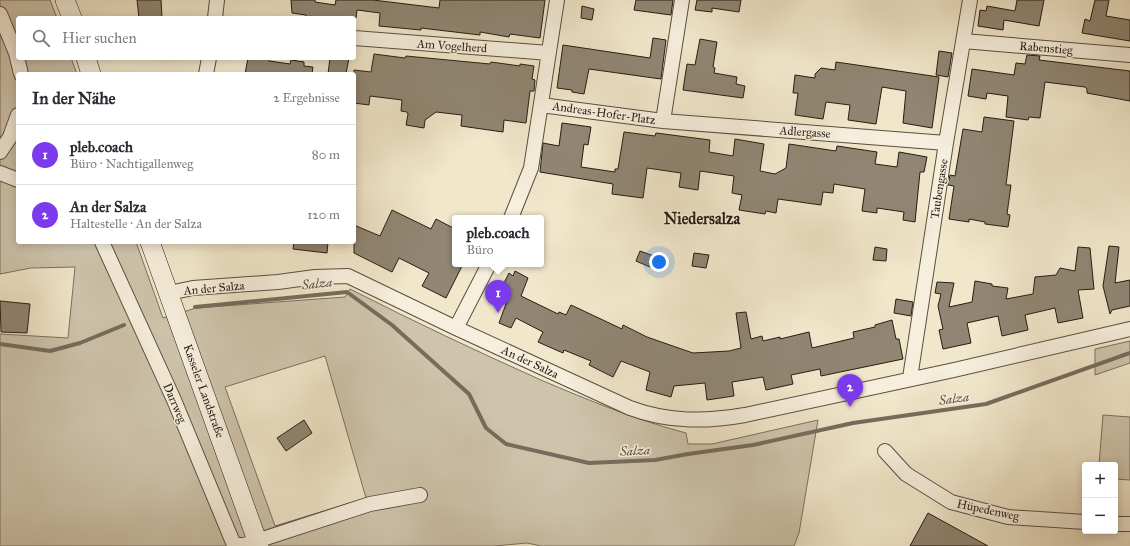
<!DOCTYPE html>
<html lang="de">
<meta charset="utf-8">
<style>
:root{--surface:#fff;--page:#f7f7f7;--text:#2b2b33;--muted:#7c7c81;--line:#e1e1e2;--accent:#7c3aed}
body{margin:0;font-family:"IM FELL Great Primer",serif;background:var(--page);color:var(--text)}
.controls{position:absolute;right:12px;bottom:12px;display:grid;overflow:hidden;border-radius:4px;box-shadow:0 2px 10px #0003}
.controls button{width:36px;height:36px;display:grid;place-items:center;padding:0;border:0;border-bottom:1px solid var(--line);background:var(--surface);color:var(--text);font:20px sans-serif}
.you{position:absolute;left:659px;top:262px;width:14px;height:14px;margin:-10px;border:3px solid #fff;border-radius:50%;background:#1a73e8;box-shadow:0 0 0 6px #1a73e833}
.badge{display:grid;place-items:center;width:26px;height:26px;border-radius:50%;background:var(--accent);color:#fff;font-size:13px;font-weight:700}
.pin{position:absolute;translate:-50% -33px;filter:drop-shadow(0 1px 2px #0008)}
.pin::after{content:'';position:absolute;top:21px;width:14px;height:12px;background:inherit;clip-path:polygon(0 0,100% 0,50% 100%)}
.popup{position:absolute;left:452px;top:215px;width:92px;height:52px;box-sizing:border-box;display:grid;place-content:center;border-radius:4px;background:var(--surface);filter:drop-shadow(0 1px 3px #0005);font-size:13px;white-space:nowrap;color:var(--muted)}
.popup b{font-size:15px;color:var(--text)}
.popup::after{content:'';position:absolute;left:50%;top:100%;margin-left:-8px;border:8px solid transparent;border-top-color:var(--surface)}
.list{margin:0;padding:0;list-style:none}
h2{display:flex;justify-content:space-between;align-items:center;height:52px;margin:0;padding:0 16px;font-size:17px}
h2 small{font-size:13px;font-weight:400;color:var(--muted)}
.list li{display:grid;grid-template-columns:26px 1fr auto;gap:12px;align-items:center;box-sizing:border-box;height:60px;padding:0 16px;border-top:1px solid var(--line)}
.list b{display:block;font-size:15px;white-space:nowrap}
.list p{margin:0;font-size:13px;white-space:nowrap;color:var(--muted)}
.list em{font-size:13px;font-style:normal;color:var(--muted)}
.icon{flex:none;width:22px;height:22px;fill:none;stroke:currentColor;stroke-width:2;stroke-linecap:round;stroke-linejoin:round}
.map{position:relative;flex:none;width:1130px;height:546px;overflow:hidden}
.search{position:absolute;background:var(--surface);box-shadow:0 2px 10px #0003;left:16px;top:16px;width:340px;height:44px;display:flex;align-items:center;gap:10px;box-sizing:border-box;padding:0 14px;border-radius:4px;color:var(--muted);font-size:15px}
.panel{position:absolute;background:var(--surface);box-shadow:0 2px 10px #0003;left:16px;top:72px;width:340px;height:172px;border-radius:4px}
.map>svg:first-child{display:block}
.green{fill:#cec4ac;stroke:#7a7060;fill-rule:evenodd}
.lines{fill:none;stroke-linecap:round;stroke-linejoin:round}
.stream{stroke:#766c5d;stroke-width:4}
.building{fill:#908673;stroke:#261c14}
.minor-casing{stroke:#594f42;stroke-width:16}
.secondary-casing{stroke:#261c14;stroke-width:20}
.minor{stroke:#f6efdd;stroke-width:14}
.secondary{stroke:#f6efdd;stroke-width:19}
.labels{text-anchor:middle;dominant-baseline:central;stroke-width:3;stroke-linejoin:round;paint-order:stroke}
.street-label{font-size:12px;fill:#261c14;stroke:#f6efdd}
.water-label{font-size:13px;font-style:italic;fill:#5c5244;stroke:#f6efdd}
.district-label{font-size:16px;font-weight:bold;fill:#261c14;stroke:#f6efdd}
</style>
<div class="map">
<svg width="1130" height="546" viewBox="0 0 1130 546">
<rect width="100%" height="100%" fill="#f1e7cb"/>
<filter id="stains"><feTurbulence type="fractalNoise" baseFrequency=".005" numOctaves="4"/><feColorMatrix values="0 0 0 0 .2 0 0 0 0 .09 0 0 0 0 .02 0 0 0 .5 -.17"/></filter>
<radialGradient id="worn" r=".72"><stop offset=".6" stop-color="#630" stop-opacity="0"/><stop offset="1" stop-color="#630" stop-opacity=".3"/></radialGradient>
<path class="green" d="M0 0H50L57 18H18V58H71L77 74H18V242H136L163 318 196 308 345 297 350 289C413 321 476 351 541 380 588 400 636 420 686 433L688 444H712L818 420 799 533 794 546H541L527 543 494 546H0V334L68 338 75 267 31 268 0 274ZM325 356 366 498 275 526 225 387Z
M1130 341V363L1095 375V349Z
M1103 415 1130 417V480L1115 479V465H1099Z"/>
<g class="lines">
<path class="stream" d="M195 307 347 292 392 325 469 394 486 428 506 444 589 463 655 460 688 454 753 445 853 423 986 404 1130 353
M0 344 50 351 80 343 124 325"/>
</g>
<path class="building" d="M137 0H161L162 18H139Z
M291 0H315V2L335 5 336 0H373L439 8 440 0H545L540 38 510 34 509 37 480 32V35L421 28V30L379 26 380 13 357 10 356 18H305L306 15 292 13Z
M636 0H673L671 15 634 10Z
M697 0H741L739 12 712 8V12L695 10Z
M1017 0H1044L1039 26 1004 20 1003 30 978 26 980 10 986 11 987 6 1015 11Z
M1095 0H1109L1106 16 1130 20V41L1082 33 1085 19 1090 21Z
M582 6 594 9 592 20 581 18Z
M653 38 666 40 661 79 589 69 584 94 572 92V90L557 88 563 45 650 58Z
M700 39 717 42 713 67 715 68 714 73 737 77 736 84 745 86 743 98 683 90 687 64 695 65Z
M939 51 952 53 948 77 936 75Z
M374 54 405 58 406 56 490 64 491 62 520 66V64L534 66 532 79 535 80 534 91H530L526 123 504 120 503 132 461 126 462 115 436 112 425 120 424 128 406 125 408 114 407 112 401 111 402 100 370 96 369 105 354 103V70L371 72Z
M1027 55 1040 56 1039 60 1130 71V101L1087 93V89L1085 87 1045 82 1040 118 1029 117 1028 120 1006 117 1008 96 987 93 986 99 968 96 972 69 1014 75 1016 63 1025 64Z
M248 58H270L269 61 290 64 291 60 304 62V66L313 67 312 74H245Z
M330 58H349L346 74H328Z
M836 62 939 77 932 128 903 123 906 91 882 87 876 124 848 120 850 105 826 102 823 119 795 115 798 93H793L795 75 815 78V74L821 68 835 70Z
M984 117 1014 121 1006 185H1011L1007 214 1010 215 1008 227 985 224V222L969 219V222L949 219 954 186 948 185 950 175 955 176 963 129 982 132Z
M562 123 591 127 588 145 584 144 581 167 615 172V169H618L624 132 655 136 656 133 710 140 709 152 733 156 735 139 764 144 760 171 775 174 786 168 789 144 836 151 837 146 877 152 875 164 897 167 899 152 927 157 924 172H920L915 222 903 220 904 212 877 208V213L862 211 865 189 834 184 833 193 823 192 821 205 778 199 776 213 766 211 765 214 739 210 742 195 732 193 734 176 700 171 698 190 679 187 681 173 647 168 643 198 612 194 613 184 540 172 543 143 559 146Z
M392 210 431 229 436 219 455 229V264H463L446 298 422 286 429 273 399 258 392 272 354 253V225L380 236Z
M294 242H328L327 253 293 249Z
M1109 246 1119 247 1115 283 1130 280V306L1112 310 1110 314 1103 286Z
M875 247 887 249 886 261 873 260Z
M1078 247 1090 248 1094 289 1078 290 1083 318 1058 323 1055 308 1025 315 1028 330 1002 336 998 316 967 323 971 343 943 349 939 330 943 329 938 306 941 294 935 293 937 282 954 283 949 307 972 302 975 281 992 284V286L1008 288 1006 299 1033 294 1035 277 1056 275 1060 268 1075 271Z
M640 251 654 256 650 267 636 261Z
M694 253 709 255 706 268 692 266Z
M515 271 528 278 521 296 558 314 559 312 566 315 571 305 622 329 623 325 647 337 693 353 729 351 741 348 736 313 746 312 751 339 762 336 763 341 780 337V339L809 332 812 348 854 338 853 332 875 327V325L892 320 896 339H899L903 359 821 376 820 369 791 375 793 384 766 390 763 377 732 382 734 396 707 400 705 383 674 386 671 397 646 390 650 372 621 361 613 377 589 365 591 361 564 350 563 353 538 342 543 332 516 318 511 328 499 323 509 296 500 291 509 273 513 276Z
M896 299 913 302 911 316 894 313Z
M0 301 30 304 27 333 1 332Z
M304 420 312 433 286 451 277 438Z
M928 513 988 546H910Z"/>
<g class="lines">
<g class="minor-casing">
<path id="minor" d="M0 14 16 53 21 74
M215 18 217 0
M354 38 549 53
M963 41 1130 55
M206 74 209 58
M541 105 663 121 946 143
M663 121 682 0
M0 152 10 137 18 115
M0 173 18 180
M511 218 531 168 557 0
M102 242 174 400 234 545H244L370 504 420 495
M169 293 193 288 278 282 315 277 348 276 456 328 630 408C668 422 705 422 745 415L954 370 1130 329
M456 328 489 264
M910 378 946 143 970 0
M885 451 906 474 951 502 1008 517 1085 522
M1115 524H1130"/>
</g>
<g class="secondary-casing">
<path id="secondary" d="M65 0 72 18
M86 58 91 74
M150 242 259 546"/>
</g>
<use href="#minor" class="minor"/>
<use href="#secondary" class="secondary"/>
</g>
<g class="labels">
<g class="street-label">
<text transform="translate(452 46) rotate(4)">Am Vogelherd</text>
<text transform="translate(1046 48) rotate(5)">Rabenstieg</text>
<text transform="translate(604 113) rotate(8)">Andreas-Hofer-Platz</text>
<text transform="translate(805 132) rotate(4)">Adlergasse</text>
<text transform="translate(939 189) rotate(-81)">Taubengasse</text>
<text transform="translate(214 288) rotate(-5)">An der Salza</text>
<text transform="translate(530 362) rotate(25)">An der Salza</text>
<text transform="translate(204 391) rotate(70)">Kasseler Landstraße</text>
<text transform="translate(175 403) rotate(67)">Darrweg</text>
<text transform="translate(988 510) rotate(12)">Hüpedenweg</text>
</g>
<g class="water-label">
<text transform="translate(317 284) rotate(-6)">Salza</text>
<text transform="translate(954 399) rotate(-8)">Salza</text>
<text transform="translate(635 451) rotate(-3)">Salza</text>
</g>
<g class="district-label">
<text x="702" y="218">Niedersalza</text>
</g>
</g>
<rect width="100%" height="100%" filter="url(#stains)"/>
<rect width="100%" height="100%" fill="url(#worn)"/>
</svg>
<div class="controls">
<button>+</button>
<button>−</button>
</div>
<div class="you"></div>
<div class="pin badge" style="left:498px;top:313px">1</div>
<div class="popup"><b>pleb.coach</b>Büro</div>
<div class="pin badge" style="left:850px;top:407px">2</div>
<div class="search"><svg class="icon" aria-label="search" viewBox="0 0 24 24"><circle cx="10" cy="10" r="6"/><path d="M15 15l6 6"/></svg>Hier suchen</div>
<section class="panel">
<h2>In der Nähe<small>2 Ergebnisse</small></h2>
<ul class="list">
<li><span class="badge">1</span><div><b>pleb.coach</b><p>Büro · Nachtigallenweg</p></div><em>80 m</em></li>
<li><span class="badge">2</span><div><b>An der Salza</b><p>Haltestelle · An der Salza</p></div><em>120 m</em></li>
</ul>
</section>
</div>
